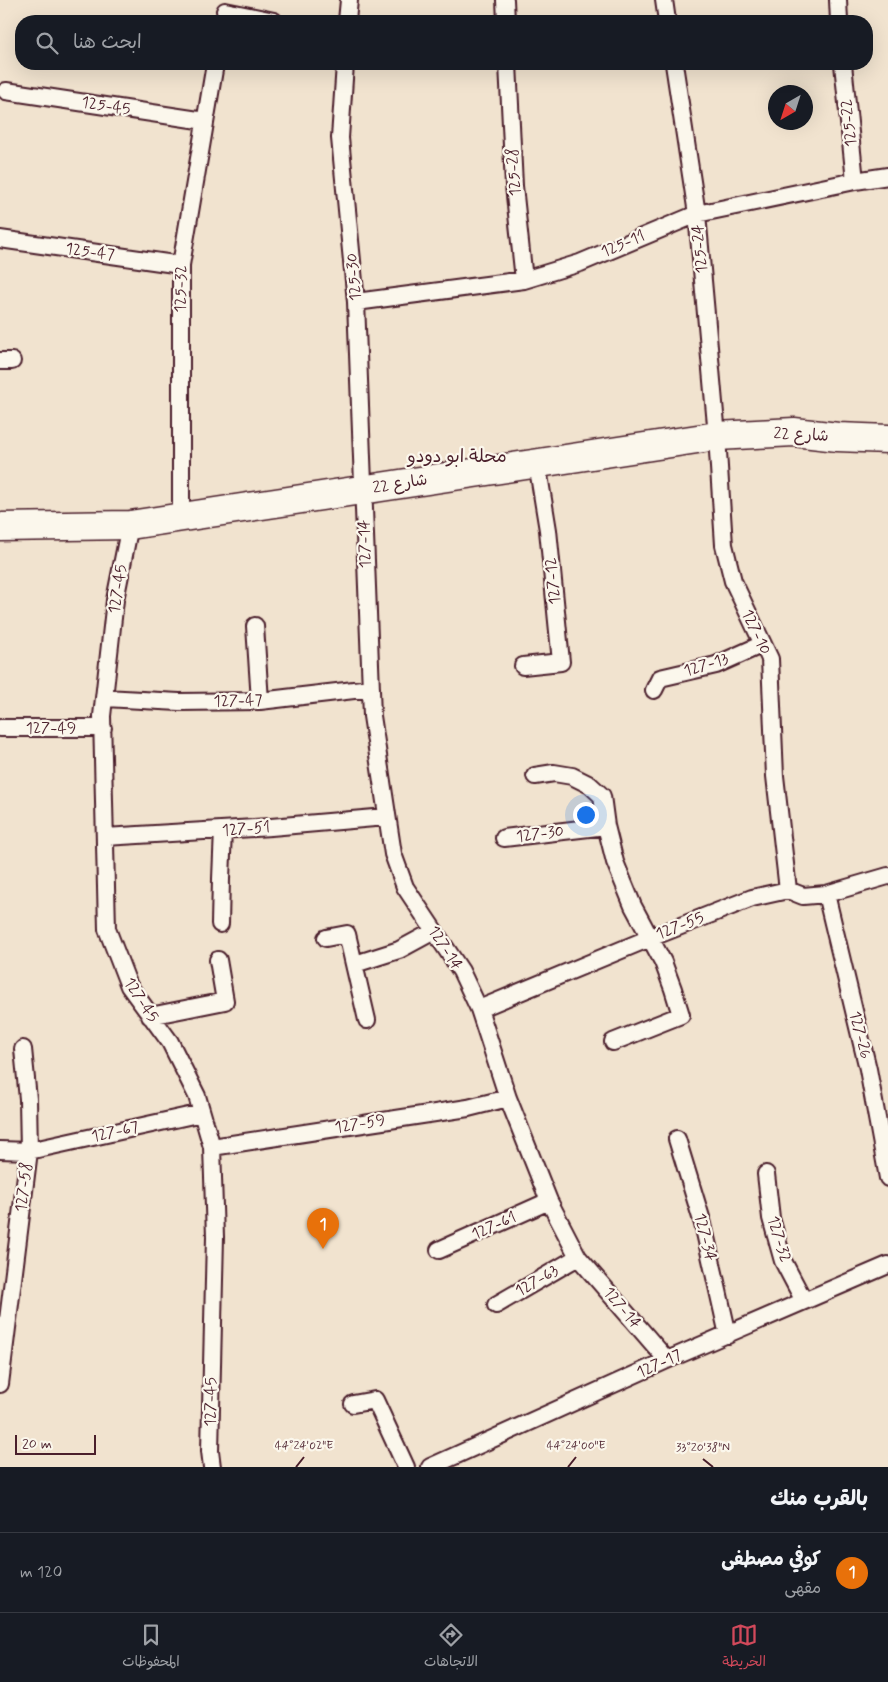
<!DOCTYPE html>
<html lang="ar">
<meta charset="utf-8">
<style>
:root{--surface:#171b24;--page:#242831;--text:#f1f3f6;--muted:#9ea1a6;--line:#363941;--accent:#d1495b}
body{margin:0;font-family:Mynerve,"Playpen Sans Arabic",sans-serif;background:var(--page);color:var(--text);direction:rtl}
.compass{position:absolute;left:768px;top:85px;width:45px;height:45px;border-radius:50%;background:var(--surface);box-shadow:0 5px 20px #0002;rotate:219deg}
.scale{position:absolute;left:15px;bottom:12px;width:81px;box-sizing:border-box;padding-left:5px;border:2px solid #4a1f2b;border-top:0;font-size:14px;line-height:18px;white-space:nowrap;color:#4a1f2b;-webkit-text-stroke:4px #fbf7ec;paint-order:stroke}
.you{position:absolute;left:585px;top:814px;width:18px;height:18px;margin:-12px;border:4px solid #fff;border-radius:50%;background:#1a73e8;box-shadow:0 0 0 8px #1a73e833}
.badge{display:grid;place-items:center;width:32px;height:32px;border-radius:50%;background:var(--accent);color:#fff;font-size:16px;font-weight:700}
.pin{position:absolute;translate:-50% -41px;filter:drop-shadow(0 1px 2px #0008)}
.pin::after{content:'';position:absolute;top:26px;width:18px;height:15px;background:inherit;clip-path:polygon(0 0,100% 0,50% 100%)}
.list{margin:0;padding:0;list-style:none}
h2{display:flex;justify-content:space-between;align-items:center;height:65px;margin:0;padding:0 20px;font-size:21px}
h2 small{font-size:16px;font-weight:400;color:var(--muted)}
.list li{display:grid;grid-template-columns:32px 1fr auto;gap:15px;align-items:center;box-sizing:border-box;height:80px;padding:0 20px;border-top:1px solid var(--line)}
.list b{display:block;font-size:19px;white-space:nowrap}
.list p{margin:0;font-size:16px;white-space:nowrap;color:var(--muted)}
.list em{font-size:16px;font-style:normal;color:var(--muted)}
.icon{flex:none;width:28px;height:28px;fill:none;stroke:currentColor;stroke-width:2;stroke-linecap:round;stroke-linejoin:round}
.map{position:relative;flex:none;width:888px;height:1467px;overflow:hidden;direction:ltr}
.search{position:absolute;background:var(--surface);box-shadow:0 5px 20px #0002;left:15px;right:15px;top:15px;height:55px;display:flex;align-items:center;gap:12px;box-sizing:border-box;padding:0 18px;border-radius:20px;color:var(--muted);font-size:19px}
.sheet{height:145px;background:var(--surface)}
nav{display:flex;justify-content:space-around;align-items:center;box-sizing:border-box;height:70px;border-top:1px solid var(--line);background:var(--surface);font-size:14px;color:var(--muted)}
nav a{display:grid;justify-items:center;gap:2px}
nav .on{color:var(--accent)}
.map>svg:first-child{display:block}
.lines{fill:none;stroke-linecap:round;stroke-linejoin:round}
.service-casing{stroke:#4a1f2b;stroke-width:20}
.minor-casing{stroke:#4a1f2b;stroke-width:31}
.service{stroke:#fbf7ec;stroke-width:16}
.minor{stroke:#fbf7ec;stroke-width:28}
.ticks{fill:none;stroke:#4a1f2b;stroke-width:2}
.labels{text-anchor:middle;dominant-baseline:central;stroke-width:4.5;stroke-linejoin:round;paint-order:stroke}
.street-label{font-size:16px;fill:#4a1f2b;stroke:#fbf7ec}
.neighbourhood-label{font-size:18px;fill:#4a1f2b;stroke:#fbf7ec}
.ticks-label{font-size:12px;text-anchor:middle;fill:#4a1f2b;stroke:#fbf7ec;stroke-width:4.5;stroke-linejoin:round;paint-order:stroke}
</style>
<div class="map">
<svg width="888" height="1467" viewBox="0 0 888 1467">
<rect width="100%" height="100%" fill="#f1e3cf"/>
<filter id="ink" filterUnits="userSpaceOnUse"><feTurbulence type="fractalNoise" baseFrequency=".02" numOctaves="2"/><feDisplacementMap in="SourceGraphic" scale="10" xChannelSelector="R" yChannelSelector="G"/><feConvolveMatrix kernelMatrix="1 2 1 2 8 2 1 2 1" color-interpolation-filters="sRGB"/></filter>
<g filter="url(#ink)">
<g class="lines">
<g class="service-casing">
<path id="service" d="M505 0 506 21
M664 0 667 21
M838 0 839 21
M225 11 274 21
M347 21 349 0
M345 64 340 138 356 302 372 716 393 854 405 887 461 971 479 1009 508 1098 549 1201 578 1257 667 1360
M508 64 514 186 524 280
M674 64 697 214 717 436 724 545 733 581 770 659 775 776 788 890
M843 64 855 181
M6 91 205 121
M0 239 181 265
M356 302 524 280 580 263 697 214 855 181 888 176
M0 361H12
M181 518V265L215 64
M130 525 115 600 102 716 107 929 129 986 170 1042 197 1096 212 1147 215 1237 210 1451 212 1467
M255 626 260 701
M523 666 561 662 548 530 537 463
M654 690 660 678 716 665 763 644
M105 698 179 702 260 701 371 688
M0 728H103
M535 776 554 773 572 776 590 785 602 796 606 826 615 862 633 906 663 962 673 989 681 1015 613 1042
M105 837 271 827 386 817
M504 838 606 826
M826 894 868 1069 888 1178
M220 924 221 879 223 830
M326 938 347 934 367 1020
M355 964 399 950 434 931
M479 1009 650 938 752 898 788 890 803 896 826 894 888 876
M150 1016 225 1001 218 960
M677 1139 703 1224 728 1335
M212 1147 468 1108 508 1098
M0 1150 29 1151 202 1113
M766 1174 771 1218 783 1261 804 1301
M439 1250 549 1201
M496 1305 578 1257
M0 1384 29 1151 28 1099 23 1049
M353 1404 375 1400 406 1467
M430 1467 667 1360 888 1265"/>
</g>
<g class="minor-casing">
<path id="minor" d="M0 527 130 525 717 436 794 432 838 437 888 439"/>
</g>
<use href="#service" class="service"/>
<use href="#minor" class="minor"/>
</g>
</g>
<path class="ticks" d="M703 1459 713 1467M296 1467 304 1457M568 1467 576 1457"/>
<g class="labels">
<g class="street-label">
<text transform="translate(106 106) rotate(9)">125-45</text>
<text transform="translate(849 123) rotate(-96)">125-22</text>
<text transform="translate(514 172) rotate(-94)">125-28</text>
<text transform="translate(623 244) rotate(-23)">125-11</text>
<text transform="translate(700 249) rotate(-95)">125-24</text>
<text transform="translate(90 252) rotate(8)">125-47</text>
<text transform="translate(354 277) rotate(-95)">125-30</text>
<text transform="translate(181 289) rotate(-89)">125-32</text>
<text transform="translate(801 435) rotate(3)">شارع 22</text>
<text transform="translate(400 484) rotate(-9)">شارع 22</text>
<text transform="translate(365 544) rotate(-92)">127-14</text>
<text transform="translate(553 581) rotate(-96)">127-12</text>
<text transform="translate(118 589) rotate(-81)">127-45</text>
<text transform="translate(756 632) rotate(65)">127-10</text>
<text transform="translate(706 665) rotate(-17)">127-13</text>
<text transform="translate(238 701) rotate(-1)">127-47</text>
<text x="51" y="728">127-49</text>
<text transform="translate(246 829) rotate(-4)">127-51</text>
<text transform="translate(540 834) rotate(-7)">127-30</text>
<text transform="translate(680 926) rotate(-21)">127-55</text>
<text transform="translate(445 948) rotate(57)">127-14</text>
<text transform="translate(141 1000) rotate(57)">127-45</text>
<text transform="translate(860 1035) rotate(76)">127-26</text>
<text transform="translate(360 1124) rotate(-9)">127-59</text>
<text transform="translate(115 1132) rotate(-12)">127-67</text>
<text transform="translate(24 1187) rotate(-83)">127-58</text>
<text transform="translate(494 1226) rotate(-24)">127-61</text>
<text transform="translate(705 1237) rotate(76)">127-34</text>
<text transform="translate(779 1239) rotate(73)">127-32</text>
<text transform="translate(537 1281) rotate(-30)">127-63</text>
<text transform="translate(622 1308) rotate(50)">127-14</text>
<text transform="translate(659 1364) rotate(-24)">127-17</text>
<text transform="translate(211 1402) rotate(-89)">127-45</text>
</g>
<g class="neighbourhood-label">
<text x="457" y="457">محلة ابو دودو</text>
</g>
</g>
<g class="ticks-label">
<text x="304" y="1449">44°24'02"E</text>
<text x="576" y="1449">44°24'00"E</text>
<text x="703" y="1451">33°20'38"N</text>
</g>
</svg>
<svg class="compass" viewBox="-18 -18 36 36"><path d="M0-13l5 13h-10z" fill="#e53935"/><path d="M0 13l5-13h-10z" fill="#9ea1a6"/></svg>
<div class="scale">20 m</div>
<div class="you"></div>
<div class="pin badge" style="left:323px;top:1249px;background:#e8710a">1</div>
<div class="search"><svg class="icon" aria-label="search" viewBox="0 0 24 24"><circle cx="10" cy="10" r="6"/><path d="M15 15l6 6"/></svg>ابحث هنا</div>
</div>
<section class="sheet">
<h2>بالقرب منك<small></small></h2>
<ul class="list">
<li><span class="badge" style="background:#e8710a">1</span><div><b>كوفي مصطفى</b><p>مقهى</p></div><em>120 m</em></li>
</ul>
</section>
<nav>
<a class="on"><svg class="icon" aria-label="map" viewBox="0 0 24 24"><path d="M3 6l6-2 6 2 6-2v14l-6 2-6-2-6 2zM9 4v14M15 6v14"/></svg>الخريطة</a>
<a><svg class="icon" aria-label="directions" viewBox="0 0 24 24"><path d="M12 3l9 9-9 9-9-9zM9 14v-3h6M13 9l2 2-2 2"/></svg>الاتجاهات</a>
<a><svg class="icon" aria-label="saved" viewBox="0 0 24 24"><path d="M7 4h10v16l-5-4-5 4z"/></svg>المحفوظات</a>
</nav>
